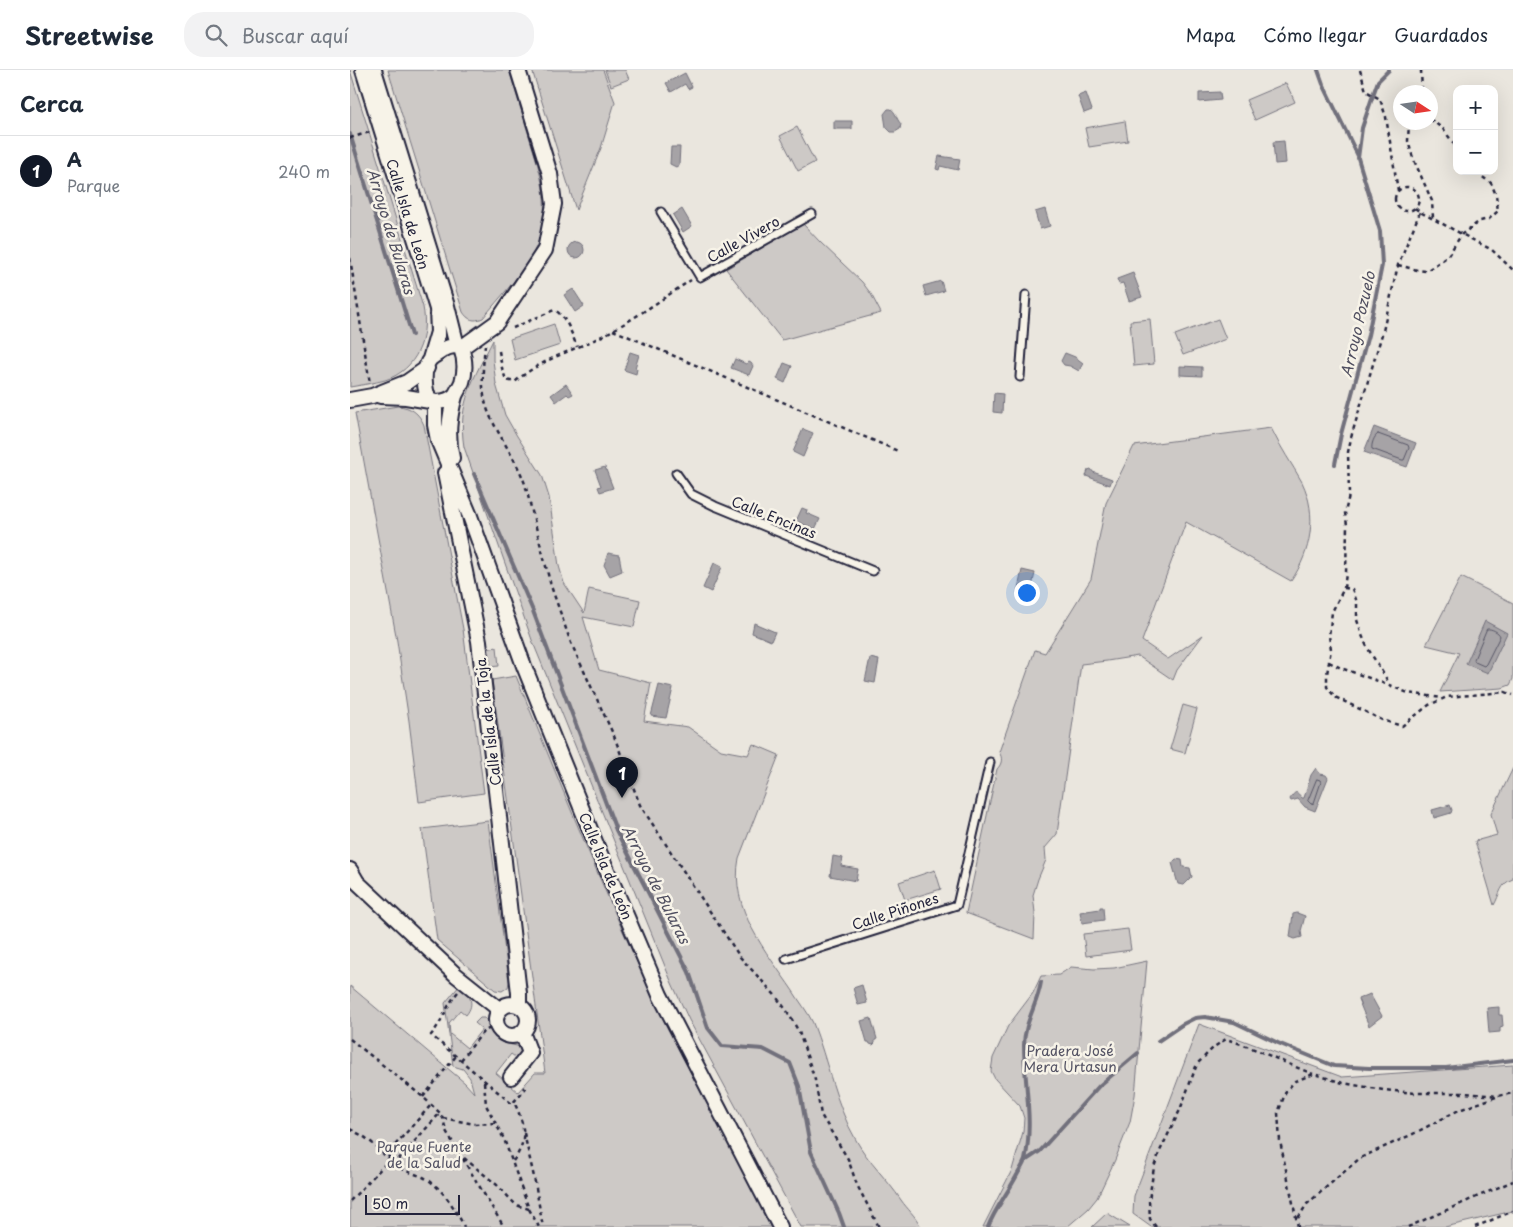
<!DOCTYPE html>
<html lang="es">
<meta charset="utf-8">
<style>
:root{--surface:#fff;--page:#f2f2f3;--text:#1f2937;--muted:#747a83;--line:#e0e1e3;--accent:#111827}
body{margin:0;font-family:"Playpen Sans",sans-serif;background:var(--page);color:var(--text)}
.controls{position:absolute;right:15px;top:15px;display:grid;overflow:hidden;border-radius:10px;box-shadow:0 5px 20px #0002}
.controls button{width:45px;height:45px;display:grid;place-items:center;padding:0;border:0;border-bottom:1px solid var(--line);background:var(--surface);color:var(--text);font:25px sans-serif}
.compass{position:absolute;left:1043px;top:15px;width:45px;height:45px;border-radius:50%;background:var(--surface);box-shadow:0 5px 20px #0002;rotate:102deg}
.scale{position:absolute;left:15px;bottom:12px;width:95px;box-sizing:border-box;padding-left:5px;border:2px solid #22223b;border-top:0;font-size:14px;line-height:18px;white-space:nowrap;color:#22223b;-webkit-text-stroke:4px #f7f3e8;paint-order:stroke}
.you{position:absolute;left:676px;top:522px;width:18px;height:18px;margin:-12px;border:4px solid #fff;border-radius:50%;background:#1a73e8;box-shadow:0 0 0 8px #1a73e833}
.badge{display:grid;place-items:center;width:32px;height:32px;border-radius:50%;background:var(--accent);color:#fff;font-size:16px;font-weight:700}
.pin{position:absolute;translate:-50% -41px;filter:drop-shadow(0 1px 2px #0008)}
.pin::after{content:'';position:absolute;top:26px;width:18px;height:15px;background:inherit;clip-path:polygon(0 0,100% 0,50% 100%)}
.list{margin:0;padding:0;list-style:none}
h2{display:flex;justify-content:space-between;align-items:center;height:65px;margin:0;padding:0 20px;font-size:21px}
h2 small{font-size:16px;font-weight:400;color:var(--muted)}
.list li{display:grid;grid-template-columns:32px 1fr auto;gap:15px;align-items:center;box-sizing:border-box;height:70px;padding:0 20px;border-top:1px solid var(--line)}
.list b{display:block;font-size:19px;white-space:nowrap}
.list p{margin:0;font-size:16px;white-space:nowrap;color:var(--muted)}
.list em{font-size:16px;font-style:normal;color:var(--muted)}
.icon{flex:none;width:28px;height:28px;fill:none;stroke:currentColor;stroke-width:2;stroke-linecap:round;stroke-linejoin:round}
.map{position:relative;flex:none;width:1163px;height:1157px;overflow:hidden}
header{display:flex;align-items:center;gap:30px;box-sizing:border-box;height:70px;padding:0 25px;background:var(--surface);border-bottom:1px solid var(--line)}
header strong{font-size:24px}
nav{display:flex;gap:28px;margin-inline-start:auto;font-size:18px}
.search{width:350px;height:45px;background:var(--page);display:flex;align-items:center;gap:12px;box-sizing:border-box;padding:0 18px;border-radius:20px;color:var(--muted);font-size:19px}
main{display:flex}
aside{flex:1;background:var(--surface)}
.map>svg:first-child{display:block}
.green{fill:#cdc9c6;stroke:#787680}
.water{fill:#a6a3a6;stroke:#716f7b}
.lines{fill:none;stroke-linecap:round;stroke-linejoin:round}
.shore{stroke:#575666;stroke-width:1}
.stream{stroke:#716f7b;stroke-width:4}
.lane-casing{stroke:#22223b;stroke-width:11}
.street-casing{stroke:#22223b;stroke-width:18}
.path{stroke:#22223b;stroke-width:2.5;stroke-dasharray:4 4;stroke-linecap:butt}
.lane{stroke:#f7f3e8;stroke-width:7}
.street{stroke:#f7f3e8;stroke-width:14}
.labels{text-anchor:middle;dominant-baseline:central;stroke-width:5;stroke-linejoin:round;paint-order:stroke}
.street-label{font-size:14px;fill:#22223b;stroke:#f7f3e8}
.park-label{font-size:14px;fill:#555465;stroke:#f7f3e8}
.water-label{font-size:15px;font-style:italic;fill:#504f60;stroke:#f7f3e8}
</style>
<header>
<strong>Streetwise</strong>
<div class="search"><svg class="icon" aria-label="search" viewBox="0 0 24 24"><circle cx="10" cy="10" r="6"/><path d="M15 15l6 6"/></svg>Buscar aquí</div>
<nav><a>Mapa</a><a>Cómo llegar</a><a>Guardados</a></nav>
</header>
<main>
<aside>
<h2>Cerca<small></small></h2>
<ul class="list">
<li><span class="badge">1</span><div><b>A</b><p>Parque</p></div><em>240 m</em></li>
</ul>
</aside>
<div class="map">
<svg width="1163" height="1157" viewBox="0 0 1163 1157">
<rect width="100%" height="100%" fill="#eae6de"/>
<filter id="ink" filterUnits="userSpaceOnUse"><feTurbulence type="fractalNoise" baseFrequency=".02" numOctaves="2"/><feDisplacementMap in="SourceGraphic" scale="10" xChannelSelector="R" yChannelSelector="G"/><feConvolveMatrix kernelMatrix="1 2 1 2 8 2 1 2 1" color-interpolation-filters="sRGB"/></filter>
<g filter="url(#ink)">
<path class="green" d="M0 0 73 237C79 267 67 300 35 310 24 313 12 315 0 317Z
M38 0H159C166 22 172 44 179 66 191 104 204 143 184 181 171 206 150 227 133 248 124 252 118 250 113 242Z
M182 0H253L265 32 251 78 226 140Z
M255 0H275L279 9 261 16Z
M936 13 945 32 905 50 896 30Z
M775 51 778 71 739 77 735 58Z
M447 57 465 92 448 101 430 66Z
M453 154 470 172 512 212 521 224 531 243 432 270 376 199Z
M800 249 804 294 784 296 780 251Z
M868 249 876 269 833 285 825 265Z
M204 254 210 275 165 290 160 269Z
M143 270V290L146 314 155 345 167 366 192 405 199 427 209 496 214 513 234 543 239 519 290 530 284 557 233 547 249 600 301 613 294 651 338 657 371 680 398 685 403 674 429 685 389 788C379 839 416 881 443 921 449 931 458 942 463 953 478 991 485 1034 506 1070 518 1092 538 1110 551 1130 558 1140 565 1145 571 1157H451L339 950 321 911 182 570 114 377C107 333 124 308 143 270Z
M48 336C61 337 69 343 74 355L113 559 134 723 69 732 59 651 47 571 5 343Z
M921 358C930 377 942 394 952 412 968 445 961 482 941 511L836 452 792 571 818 589 853 565 827 600 823 610 788 586 757 591 731 594 707 764 695 778 696 790 688 809 683 825 685 843 684 869 616 843 647 699C652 694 653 688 649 682L685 580 695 583 741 509 756 433 784 376Z
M1111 507 1163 533V609L1160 615 1152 618 1090 622 1109 583 1076 575Z
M147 577 149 596 140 597 137 579Z
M166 606C212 718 257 831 309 939 344 1013 385 1084 423 1157H0V916L115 1013 124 1023 120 1008 113 999 103 996 95 933 110 915C119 924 126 933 116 945L110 940 99 953 100 964 117 978 132 959 125 953 130 948H134C139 951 138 954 140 959 145 970 155 974 167 976L173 982 169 990 161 984 146 1003 168 1022 185 1003H195L142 610Z
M833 635 847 639 835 683 820 679Z
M1163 698V809C1150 813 1150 825 1144 835L1125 771 1147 765 1141 744Z
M138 751 159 912 158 917 152 921 145 920 87 870 72 759Z
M585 800 591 819 555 830 549 812Z
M778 859 781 880 736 886 733 864Z
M797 891 785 1025 780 1052 765 1090 747 1128 738 1139 717 1157H633L662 1100 673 1062 674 1048 670 1036 645 1009 641 1001 643 988 658 956 683 923 691 906 709 905 721 897 744 899 764 898Z
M849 954 992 1007 1163 995V1141L1095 1157H801L783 1144 784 1126Z
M757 1143 780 1157H742Z"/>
<path class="water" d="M335 3 342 17 338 19 335 14 321 22 316 13Z
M870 22 871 30 849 32V23Z
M736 23 742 40 734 43 728 26Z
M538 39H541C546 42 546 49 551 54L550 59 545 62H541L536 57 534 44Z
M484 51H502V59H484Z
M934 71 936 93 925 94 923 72Z
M321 77H330L329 95 326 97 320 94Z
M589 86 610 89 608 100 590 96 589 100 586 99Z
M332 139 342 156 333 162 323 145Z
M695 139 700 156 690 159 685 142Z
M218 180a8 8 0 1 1 16 0a8 8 0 1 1-16 0Z
M783 203 792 227 779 231 773 213 769 214 767 209Z
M591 211 594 221 576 226 573 216Z
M223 219 234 236 225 242 214 225Z
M280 282 289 285 285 298 287 299 286 304 274 300Z
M715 283 725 287 733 293 729 301 720 296 714 295 711 291Z
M385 289 396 294 399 292 401 293 403 296 399 305 381 298Z
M434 293 442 296 435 313 427 309Z
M830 296 852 297V306L830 305Z
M216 314 223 324 219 326 217 324 206 332 201 325Z
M644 323 653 324 652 343 643 342Z
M1024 357 1066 373 1057 397 1014 382Z
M453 359 463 363 453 387 443 382Z
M255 397 263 418 250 422 248 417 251 416 245 400Z
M741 399 743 402 762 409 760 415 736 406 738 400Z
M452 438 457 440 456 443 470 449 465 459 446 451Z
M258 483 269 485 272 501 260 506 254 495Z
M364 493 372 497 361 522 353 518Z
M672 500 685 503 680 526 677 525V529L670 527 671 524 667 523Z
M1135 551 1157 563 1138 603 1116 594Z
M404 553 425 562 421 571 402 563Z
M520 588 529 590 525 613 515 611Z
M309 615 323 618 316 648 301 646Z
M966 698 970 704 976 705 978 708 965 741 955 737 948 729 941 731 940 729C946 720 946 721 952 728H954L961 705Z
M1100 735 1102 740 1101 743 1084 748 1082 740Z
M483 786 493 788 491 796 508 799 506 811 480 806Z
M826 789 832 790 833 797 840 798 842 807 834 815 828 814 822 793Z
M750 837H753L754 850 732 853 730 842 750 839Z
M947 843 955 846 951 861 952 867 945 869 940 867 943 844Z
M512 915 517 933 508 935 503 918Z
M1020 924 1032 946 1019 956 1008 929Z
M1149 937V945H1152L1153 956 1150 957V962L1139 963 1137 938Z
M521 948 527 969 525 970V973L523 975 520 974 519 972H517L511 951Z"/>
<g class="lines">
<path class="shore" d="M1028 364 1058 375 1059 378 1054 390H1052L1022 379C1021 375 1024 366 1028 364Z
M1137 559C1141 558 1149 562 1150 566L1136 594 1134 596 1125 592 1124 590Z
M967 709 970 710 971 712 964 733 961 734 958 731Z"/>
<path class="stream" d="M968 0 973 14 1008 86
M0 64 62 265
M985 394 991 364 1018 265 1032 195 1030 161 1008 88 1012 58 1023 25 1028 11 1039 0
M124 404 183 541 266 760 339 902 358 958 372 976 413 979 440 993 449 1016 461 1082 489 1143 494 1157
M808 971 833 954 845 948 855 947 884 952 928 973 984 996 1019 998H1096L1163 990
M675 1091 690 1081 749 1016 788 983
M638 1157C645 1139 657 1124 666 1107 669 1101 673 1096 675 1090 684 1051 674 1013 674 975 674 953 688 933 691 912"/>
<g class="lane-casing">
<path id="lane" d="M311 142 350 207 462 144
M670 307 676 225
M326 403 341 424 365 436 523 501
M436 889 607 835 640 692"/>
</g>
<g class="street-casing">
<path id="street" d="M13 0 87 239 88 262 80 289
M24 0 97 236 107 276
M111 278 147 252 195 180 204 134 200 104 168 0
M30 326 56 327 80 331
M0 330 22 326 57 312 77 298
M85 332V355L88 370 120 446 174 596 248 779 310 925 430 1157
M102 388C97 366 99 348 105 326 107 321 110 317 112 312 116 300 115 289 111 278 105 275 99 276 93 280 89 283 83 286 80 289 72 299 74 321 80 331 90 333 99 332 106 324
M95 403 129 571 169 923V936
M0 800 7 812 106 905 150 940
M146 950a16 16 0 1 1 32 0a16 16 0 1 1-32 0Z
M161 1007 180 983 172 962"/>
</g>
<path class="path" d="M1010 0 1016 21 1030 29 1036 47 1048 121
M1071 0 1072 22
M1080 49 1093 59 1107 78
M1059 52 1058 71 1063 88 1082 131 1083 148
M0 68 20 62
M1045 129a12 12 0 1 1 24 0a12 12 0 1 1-24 0Z
M1065 138 1070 142 1142 180 1163 200
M1070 142 1048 195 1033 261 1002 364 998 382 999 425 995 443 997 455 996 504 994 518 982 542 979 566 981 579 977 604V617L985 627 1014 641 1032 650 1052 656 1079 635 1097 627 1155 622 1163 625
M0 188 20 314
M1048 195 1067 200 1076 201 1097 187 1112 164 1130 151 1139 149 1148 141 1146 125 1141 113 1124 101
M163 258 204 240C217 246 222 265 227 277
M263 260 548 381
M135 275C133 297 130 320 138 341 148 366 166 388 175 414L201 516 221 573 264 666 290 735 390 887 424 924 437 941 449 962 465 1010 471 1045 498 1089 507 1115 529 1157
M149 281 152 298 156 310 165 312C193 287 231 279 263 260 290 245 315 227 341 210
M994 518 1002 519 1007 532V550L1012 565 1017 577 1039 613
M979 592 991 598 1039 615 1058 623 1092 628
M108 922C96 936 93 951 81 965L162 1034 175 1019 170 1015
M0 969 73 1027 90 1043 93 1048 96 1061 154 1157
M111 990 133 962 146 955
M134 1012 136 1035 154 1069 179 1139 189 1157
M73 1027 106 986
M93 1048 124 1054 146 1053
M0 1059C5 1062 12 1065 17 1069 27 1076 35 1087 45 1095 53 1101 63 1103 73 1107 90 1115 107 1140 114 1157
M174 1063 184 1107 193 1157
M39 1088 38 1083 81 1035
M114 1088 147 1115 166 1135 179 1139
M41 1090 47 1091 90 1043
M163 1091C179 1070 174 1053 164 1032
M0 1131 39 1090
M948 1148 957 1134 1010 1088 1063 1064 1109 1040 1146 1027
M806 1157 800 1149 799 1130 804 1097 810 1081 830 1040 847 994 864 977 876 969C906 978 934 993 963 1004
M948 1157 930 1071 928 1043 936 1021 945 1011 964 1004 993 1013 1033 1020 1066 1023H1114L1148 1026 1163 1023
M1058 1157 1163 1111
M1125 1157 1163 1141"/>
<use href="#lane" class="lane"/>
<use href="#street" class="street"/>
</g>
</g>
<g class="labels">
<g class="street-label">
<text transform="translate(58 144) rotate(73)">Calle Isla de León</text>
<text transform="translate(393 169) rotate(-29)">Calle Vivero</text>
<text transform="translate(424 447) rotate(22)">Calle Encinas</text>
<text transform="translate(138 652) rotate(-97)">Calle Isla de la Toja</text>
<text transform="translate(256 796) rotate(67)">Calle Isla de León</text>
<text transform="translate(545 841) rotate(-18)">Calle Piñones</text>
</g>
<g class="park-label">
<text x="720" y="980">Pradera José<tspan x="720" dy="16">Mera Urtasun</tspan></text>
<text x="74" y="1076">Parque Fuente<tspan x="74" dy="16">de la Salud</tspan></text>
</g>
<g class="water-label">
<text transform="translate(42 161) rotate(73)">Arroyo de Bularas</text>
<text transform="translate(1007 254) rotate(-77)">Arroyo Pozuelo</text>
<text transform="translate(307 814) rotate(63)">Arroyo de Bularas</text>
</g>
</g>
</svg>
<div class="controls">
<button>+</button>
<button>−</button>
</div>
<svg class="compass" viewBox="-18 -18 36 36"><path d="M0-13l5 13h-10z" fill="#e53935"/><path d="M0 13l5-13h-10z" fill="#747a83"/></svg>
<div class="scale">50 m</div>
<div class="you"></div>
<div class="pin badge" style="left:272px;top:728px">1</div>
</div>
</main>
